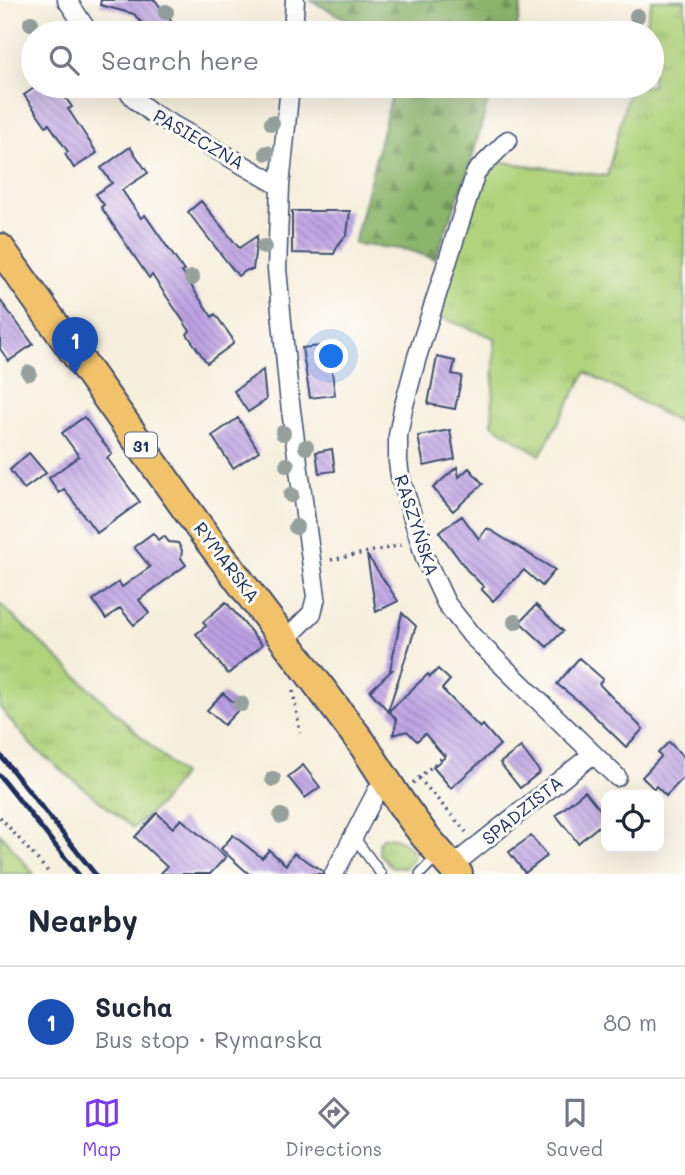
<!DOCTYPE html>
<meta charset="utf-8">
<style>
:root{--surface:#fff;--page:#f2f2f3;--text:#1f2937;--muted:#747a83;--line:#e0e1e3;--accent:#7c3aed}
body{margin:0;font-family:Mali,sans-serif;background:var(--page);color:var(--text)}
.controls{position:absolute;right:21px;bottom:21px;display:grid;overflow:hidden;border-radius:14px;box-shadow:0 7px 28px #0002}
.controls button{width:63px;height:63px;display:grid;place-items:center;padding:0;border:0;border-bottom:2px solid var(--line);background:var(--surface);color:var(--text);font:35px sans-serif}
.you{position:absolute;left:332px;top:357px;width:24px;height:24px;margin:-18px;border:5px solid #fff;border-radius:50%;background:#1a73e8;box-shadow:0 0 0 10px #1a73e833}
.badge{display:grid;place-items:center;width:46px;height:46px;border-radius:50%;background:var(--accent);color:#fff;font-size:23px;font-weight:700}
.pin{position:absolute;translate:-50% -58px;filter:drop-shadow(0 2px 4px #0008)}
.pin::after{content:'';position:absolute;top:37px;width:24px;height:21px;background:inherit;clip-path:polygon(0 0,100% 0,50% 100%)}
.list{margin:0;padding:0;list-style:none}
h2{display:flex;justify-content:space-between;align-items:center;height:91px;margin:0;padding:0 28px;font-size:30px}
h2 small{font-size:23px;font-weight:400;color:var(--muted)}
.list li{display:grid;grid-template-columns:46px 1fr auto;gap:21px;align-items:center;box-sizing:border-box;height:112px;padding:0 28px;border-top:2px solid var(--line)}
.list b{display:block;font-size:26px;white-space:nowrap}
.list p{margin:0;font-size:23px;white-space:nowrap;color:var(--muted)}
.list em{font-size:23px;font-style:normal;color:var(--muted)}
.icon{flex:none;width:38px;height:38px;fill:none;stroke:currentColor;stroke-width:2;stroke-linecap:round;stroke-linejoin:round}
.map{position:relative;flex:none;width:685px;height:874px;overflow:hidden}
.search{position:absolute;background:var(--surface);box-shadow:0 7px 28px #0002;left:21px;right:21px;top:21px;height:77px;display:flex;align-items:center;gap:18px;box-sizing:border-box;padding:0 24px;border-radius:38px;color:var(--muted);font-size:26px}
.sheet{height:203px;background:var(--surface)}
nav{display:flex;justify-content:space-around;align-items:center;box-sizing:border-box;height:98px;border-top:2px solid var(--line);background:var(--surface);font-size:19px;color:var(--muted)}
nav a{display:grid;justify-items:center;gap:4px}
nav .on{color:var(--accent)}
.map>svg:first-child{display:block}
.grass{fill:url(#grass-tufts);stroke:#66816d;stroke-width:2}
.forest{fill:url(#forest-firs);stroke:#547265;stroke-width:2}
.building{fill:url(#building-back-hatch)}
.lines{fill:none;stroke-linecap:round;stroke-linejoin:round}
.lane-casing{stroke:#3c4c71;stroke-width:12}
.street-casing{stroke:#3c4c71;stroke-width:21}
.primary-casing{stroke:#3c4c71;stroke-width:32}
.path{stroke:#3c4c71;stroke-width:3.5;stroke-dasharray:2 5;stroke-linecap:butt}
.lane{stroke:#fff;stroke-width:9}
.street{stroke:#fff;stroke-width:18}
.primary{stroke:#f2c26a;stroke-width:28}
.rail{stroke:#1b2f5e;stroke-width:5}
.tree{fill:#96a09c}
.labels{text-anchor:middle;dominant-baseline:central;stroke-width:6;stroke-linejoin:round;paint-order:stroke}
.shield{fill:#fdfcf7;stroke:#5f6c8c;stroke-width:2}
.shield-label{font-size:16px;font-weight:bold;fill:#1b2f5e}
.street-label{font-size:18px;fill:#1b2f5e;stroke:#fdfcf7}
</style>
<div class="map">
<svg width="685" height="874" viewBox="0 0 685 874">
<defs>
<pattern id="grass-tufts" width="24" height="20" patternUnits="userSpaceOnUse" patternTransform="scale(1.75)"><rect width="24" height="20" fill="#b0d37c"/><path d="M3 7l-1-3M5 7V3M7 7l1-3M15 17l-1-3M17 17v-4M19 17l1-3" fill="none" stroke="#97b56e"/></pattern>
<pattern id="forest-firs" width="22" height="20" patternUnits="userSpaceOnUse" patternTransform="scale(1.75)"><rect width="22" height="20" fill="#8cb56c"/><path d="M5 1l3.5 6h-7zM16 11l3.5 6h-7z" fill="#72945c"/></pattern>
<pattern id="building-back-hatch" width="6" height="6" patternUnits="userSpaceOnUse" patternTransform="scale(1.75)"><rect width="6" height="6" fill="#bca0e3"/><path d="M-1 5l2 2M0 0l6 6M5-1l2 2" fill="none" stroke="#9883bb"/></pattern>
</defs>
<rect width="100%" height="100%" fill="#fdfcf7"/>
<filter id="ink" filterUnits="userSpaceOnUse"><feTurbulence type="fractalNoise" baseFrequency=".0143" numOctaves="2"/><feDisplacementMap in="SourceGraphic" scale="14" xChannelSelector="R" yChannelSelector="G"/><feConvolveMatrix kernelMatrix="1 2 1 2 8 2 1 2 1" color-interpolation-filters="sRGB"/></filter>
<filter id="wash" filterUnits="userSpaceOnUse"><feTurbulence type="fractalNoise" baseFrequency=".00686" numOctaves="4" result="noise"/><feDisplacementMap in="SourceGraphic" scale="28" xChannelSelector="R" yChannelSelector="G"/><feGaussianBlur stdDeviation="1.57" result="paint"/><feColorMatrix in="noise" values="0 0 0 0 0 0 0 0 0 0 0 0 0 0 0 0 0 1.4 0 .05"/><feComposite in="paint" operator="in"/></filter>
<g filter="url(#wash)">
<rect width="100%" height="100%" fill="#f6efdd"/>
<path class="grass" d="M652 0H685V426L586 372 540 455 492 424 495 338 437 316 482 170 496 161 607 176 630 86H652V33H643Z
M0 604 182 775 160 804 133 828 33 747 0 708Z
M0 833 34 874H0Z
M387 837C399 838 411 844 414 857L405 868 391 867 379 853V843L382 838Z"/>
<path class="forest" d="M310 0H522L516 33H372Z
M394 86H492L470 166 435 259 408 250 354 244Z"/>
<g id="blocks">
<path class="building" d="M101 0H155L180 33H150L134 14 100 5Z
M37 86H57L72 107 68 109 97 153 74 168 65 154 68 152 49 124 46 126 24 95Z
M130 147 148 173 122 190 141 218 145 215 184 271 182 272 212 317 215 314 232 338 233 344 207 363 187 334 190 331 152 275 149 278 101 207 104 205 96 194 112 183 101 168Z
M201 201 239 248 257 236 253 270H247L238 276 188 212Z
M292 211H350L347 234 338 245 334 254 292 253Z
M0 300 33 344 9 361 0 349Z
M320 346 322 357 330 356 335 395 310 398 302 348Z
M437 357 455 361 452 374 462 376 455 409 428 404Z
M263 370 266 400 248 412 234 391Z
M84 417 112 454 107 458 140 502 97 533 64 489 59 493 49 478 79 456 62 433Z
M238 418 259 451 233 468 212 436Z
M450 430 455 459 424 466 418 436Z
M332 449 335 471 319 473 316 452Z
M29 453 46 473 24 489 10 470Z
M457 467 459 477 469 468 483 484 453 511 433 488Z
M462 516 479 539 487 528 555 570 542 586 524 570 493 601 481 589 484 587 467 570 439 532Z
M153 533 158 540 164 536 169 542 178 543 182 550 181 558 186 565 139 600 149 613 134 625 120 608 106 619 93 600 119 582 122 587 150 567 134 547Z
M367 555 398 601 376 612Z
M226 602 262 645 228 674 196 634 206 626 203 622Z
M536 605 563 631 547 647 520 622Z
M402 613 416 626 388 711 370 691 392 670H390Z
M579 658 603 679 599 684 643 729 626 747 582 704 557 684Z
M438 669 450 680 442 689 480 728 483 725 500 745 451 788 433 767 445 757 425 734 417 741 407 731 393 735 397 720 389 711 428 674 430 677Z
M223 693 240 708 224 725 207 710Z
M669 742 685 758V776L666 796 656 786 654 789 642 777 661 757 658 753Z
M521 747 540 772 520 788 500 763Z
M303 765 320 787 305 798 288 777Z
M585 791 606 817V820L578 843 556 815Z
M157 813 173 828 181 819 226 857 210 874H160L167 867 135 837Z
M233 835 262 858 269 850 286 865 294 853 323 871V874H249L221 849Z
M531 836 547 856 525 873 509 852Z"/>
</g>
</g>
<g filter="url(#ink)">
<use href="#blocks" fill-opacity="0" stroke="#3c4c71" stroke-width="2"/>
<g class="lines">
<g class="lane-casing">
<path id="lane" d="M354 837 381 874
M420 874 438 855"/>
</g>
<g class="street-casing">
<path id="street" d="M67 0 89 33
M293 33 295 0
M124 86 137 101 152 113 280 186
M508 140 476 172 417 357 403 409 398 436V462L400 476 425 558 446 603 472 636 617 777
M286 639 312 613 316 597 289 395 277 269 280 186 290 86
M451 867 593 754
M334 874 377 791 387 783"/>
</g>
<g class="primary-casing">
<path id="primary" d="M0 248 199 527 362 743 400 802 424 835 458 874"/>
</g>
<path class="path" d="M331 560 402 545
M293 691 300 733
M419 778 466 832
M413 783 446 754
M0 817 50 874"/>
<use href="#lane" class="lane"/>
<use href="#street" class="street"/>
<use href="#primary" class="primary"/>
<path class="rail" d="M0 755 95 874
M0 776 78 874"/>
</g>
<g class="tree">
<circle cx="166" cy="12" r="8"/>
<circle cx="637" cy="16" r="8"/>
<circle cx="31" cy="23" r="8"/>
<circle cx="272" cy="123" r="8"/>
<circle cx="267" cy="153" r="8"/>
<circle cx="264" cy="247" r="8"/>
<circle cx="192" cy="278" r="8"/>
<circle cx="29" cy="373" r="8"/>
<circle cx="283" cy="433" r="8"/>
<circle cx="306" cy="447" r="8"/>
<circle cx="287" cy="465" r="8"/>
<circle cx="291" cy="495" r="8"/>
<circle cx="296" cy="527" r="8"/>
<circle cx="515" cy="622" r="8"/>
<circle cx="241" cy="704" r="8"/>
<circle cx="273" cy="779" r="8"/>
<circle cx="281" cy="816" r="8"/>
</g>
</g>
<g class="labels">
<rect class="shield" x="125" y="432.5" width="32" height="25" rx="5"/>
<g class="shield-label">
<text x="141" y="445">31</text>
</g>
<g class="street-label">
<text transform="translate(199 139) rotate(30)">PASIECZNA</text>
<text transform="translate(417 525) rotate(72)">RASZYŃSKA</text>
<text transform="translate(227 562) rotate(53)">RYMARSKA</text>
<text transform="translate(522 810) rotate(-39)">SPADZISTA</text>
</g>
</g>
</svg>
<div class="controls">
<button><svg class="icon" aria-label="locate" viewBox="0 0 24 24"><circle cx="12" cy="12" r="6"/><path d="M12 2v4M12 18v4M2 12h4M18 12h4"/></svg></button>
</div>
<div class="you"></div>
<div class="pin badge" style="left:75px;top:375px;background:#1a4fb4">1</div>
<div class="search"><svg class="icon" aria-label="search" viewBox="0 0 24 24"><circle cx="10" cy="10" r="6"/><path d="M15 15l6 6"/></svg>Search here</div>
</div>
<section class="sheet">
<h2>Nearby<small></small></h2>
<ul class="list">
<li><span class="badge" style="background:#1a4fb4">1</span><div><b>Sucha</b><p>Bus stop · Rymarska</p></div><em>80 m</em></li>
</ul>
</section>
<nav>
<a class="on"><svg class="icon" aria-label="map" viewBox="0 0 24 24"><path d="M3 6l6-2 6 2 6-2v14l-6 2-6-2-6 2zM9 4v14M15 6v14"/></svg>Map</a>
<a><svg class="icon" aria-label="directions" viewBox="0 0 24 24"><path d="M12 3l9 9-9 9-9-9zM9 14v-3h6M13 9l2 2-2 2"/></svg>Directions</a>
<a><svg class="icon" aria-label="saved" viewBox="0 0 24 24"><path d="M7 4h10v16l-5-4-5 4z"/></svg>Saved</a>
</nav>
